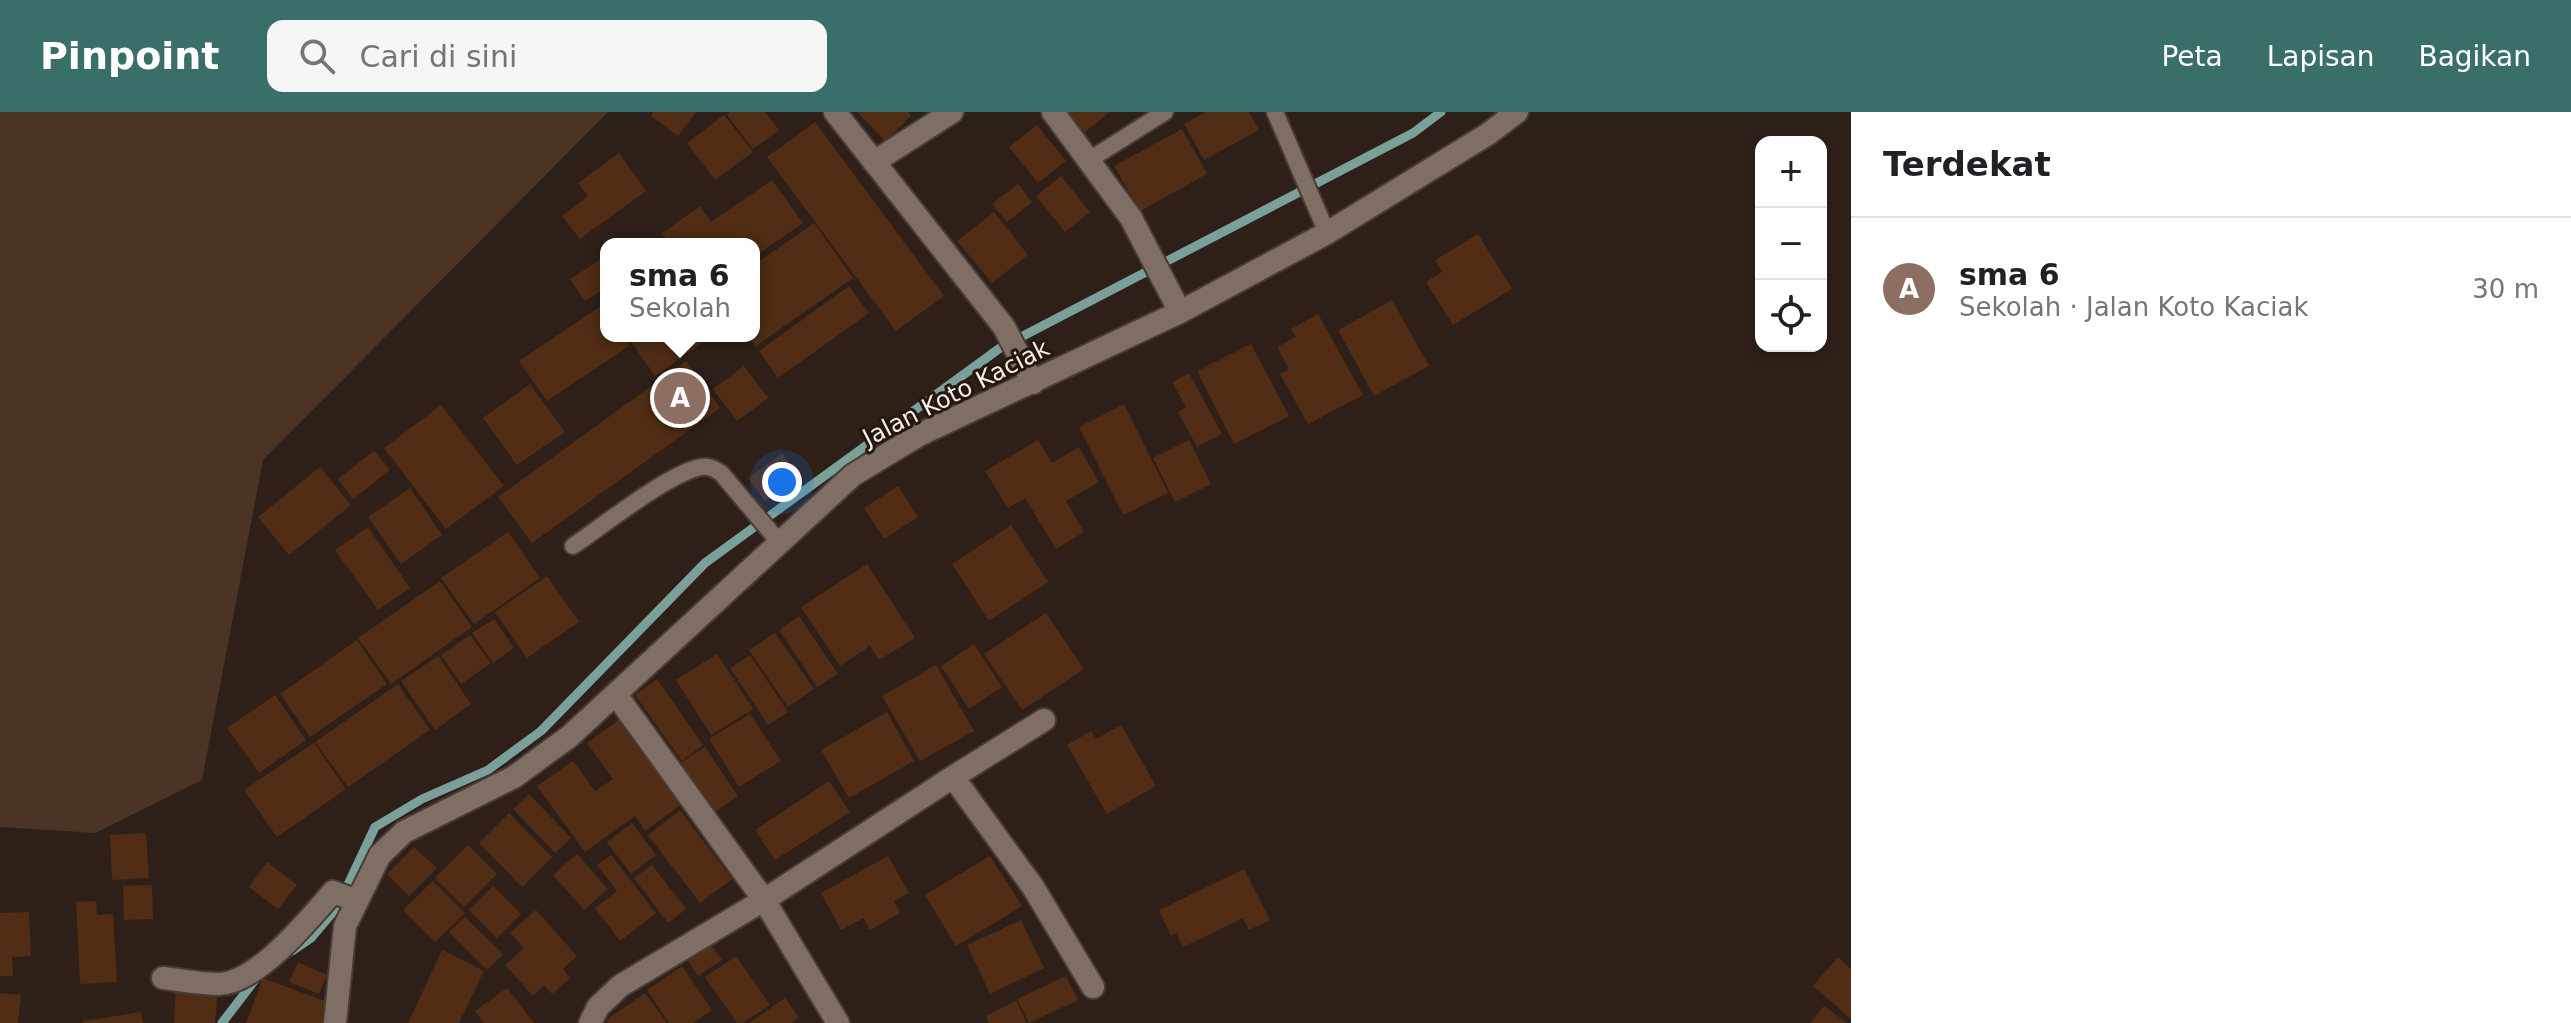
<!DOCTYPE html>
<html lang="id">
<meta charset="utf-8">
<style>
:root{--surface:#fff;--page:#f6f6f6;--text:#202124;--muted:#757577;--line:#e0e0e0;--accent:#3a6f69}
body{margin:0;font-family:"DejaVu Sans",sans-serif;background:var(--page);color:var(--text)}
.controls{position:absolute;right:24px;top:24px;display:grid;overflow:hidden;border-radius:16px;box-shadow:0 4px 12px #0003}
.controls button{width:72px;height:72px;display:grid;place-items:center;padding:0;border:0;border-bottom:2px solid var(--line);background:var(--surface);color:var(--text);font:40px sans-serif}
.you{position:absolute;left:782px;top:370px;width:28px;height:28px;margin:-20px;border:6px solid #fff;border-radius:50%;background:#1a73e8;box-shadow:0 0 0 12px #1a73e833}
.badge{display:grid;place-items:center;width:52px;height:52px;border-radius:50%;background:var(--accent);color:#fff;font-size:26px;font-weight:700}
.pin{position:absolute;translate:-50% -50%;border:4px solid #fff;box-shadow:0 2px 8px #0006}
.popup{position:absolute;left:600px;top:126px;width:160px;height:104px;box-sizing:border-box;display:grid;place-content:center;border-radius:16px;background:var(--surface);filter:drop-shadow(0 2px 6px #0005);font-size:26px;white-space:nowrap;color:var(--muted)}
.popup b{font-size:30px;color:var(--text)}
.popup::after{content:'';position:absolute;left:50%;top:100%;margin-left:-16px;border:16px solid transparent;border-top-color:var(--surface)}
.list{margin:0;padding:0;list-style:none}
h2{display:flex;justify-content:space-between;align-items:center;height:104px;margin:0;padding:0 32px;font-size:34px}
h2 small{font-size:26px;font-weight:400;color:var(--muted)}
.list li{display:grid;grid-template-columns:52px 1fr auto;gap:24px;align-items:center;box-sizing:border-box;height:144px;padding:0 32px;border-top:2px solid var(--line)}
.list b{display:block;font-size:30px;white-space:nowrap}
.list p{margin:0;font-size:26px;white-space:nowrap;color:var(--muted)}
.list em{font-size:26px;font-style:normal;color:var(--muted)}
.icon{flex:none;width:44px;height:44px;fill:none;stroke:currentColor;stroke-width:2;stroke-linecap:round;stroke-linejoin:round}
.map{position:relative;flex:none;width:1851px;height:911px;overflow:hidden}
header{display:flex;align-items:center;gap:48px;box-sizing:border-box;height:112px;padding:0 40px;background:var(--accent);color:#fff}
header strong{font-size:38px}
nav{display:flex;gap:44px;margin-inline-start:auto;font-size:28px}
.search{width:560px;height:72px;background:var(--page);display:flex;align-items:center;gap:20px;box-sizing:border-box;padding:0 28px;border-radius:16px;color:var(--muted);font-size:30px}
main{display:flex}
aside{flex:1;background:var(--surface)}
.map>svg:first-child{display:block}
.green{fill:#4b3425}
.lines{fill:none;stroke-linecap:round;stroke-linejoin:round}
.stream{stroke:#7aa199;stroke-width:9}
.building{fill:#502d14}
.service-casing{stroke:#473c36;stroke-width:20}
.minor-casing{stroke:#473c36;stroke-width:26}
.tertiary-casing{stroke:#473c36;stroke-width:26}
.service{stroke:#7e6e64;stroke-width:16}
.minor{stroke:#7e6e64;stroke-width:22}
.tertiary{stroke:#7e6e64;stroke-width:22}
.labels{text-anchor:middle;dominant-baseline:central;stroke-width:6;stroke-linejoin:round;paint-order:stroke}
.street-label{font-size:24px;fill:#f7eee8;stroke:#24170f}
</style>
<header>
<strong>Pinpoint</strong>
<div class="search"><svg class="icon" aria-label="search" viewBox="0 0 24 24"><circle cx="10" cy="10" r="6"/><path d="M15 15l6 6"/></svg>Cari di sini</div>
<nav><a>Peta</a><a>Lapisan</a><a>Bagikan</a></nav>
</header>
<main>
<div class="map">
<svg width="1851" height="911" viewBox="0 0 1851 911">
<rect width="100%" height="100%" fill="#2e2018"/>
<path class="green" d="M0 0H608L263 348 202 668 95 721 0 715Z"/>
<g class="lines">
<path class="stream" d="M292 839 311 826 338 794 375 715 422 687 488 658 541 619 705 451 1000 236 1413 21 1441 0
M222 911 258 864"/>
</g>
<path class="building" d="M653 0H696L678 24 651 4Z
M730 0H765L779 18 753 37 727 3Z
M857 0H908L911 4 885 29Z
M1068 0H1110L1085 20Z
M1206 0H1249L1259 18 1204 48 1184 12Z
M724 3 753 40 715 68 687 31Z
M815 10 944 184 896 219 767 45Z
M1037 13 1066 49 1038 71 1009 35Z
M1182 17 1207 62 1140 99 1114 54Z
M619 41 646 79 580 127 562 104 588 84 578 71Z
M1061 64 1090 100 1065 120 1036 84Z
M772 68 803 111 754 145V132H670L662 121 700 94 711 110Z
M1018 72 1032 90 1007 110 992 92Z
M994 100 1028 143 992 171 957 129Z
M814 111 853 166 756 234 748 224H754V153Z
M1478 122 1512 177 1453 213 1426 170 1442 160 1435 148Z
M606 144V176L585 189 570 167Z
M849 174 869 201 778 266 759 239Z
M1392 188 1429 254 1374 284 1338 218Z
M601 194 606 200V224H622L629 234 547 289 519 249Z
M1318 202 1363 283 1308 312 1280 262 1289 257 1277 235 1296 225 1291 217Z
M627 224H706L708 227 655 264Z
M1251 232 1289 304 1234 332 1197 259Z
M686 249 720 296 532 431 498 385Z
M744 254 768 286 737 309 713 277Z
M1189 261 1222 322 1197 335 1178 300 1186 295 1172 270Z
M530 272 565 320 517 353 483 306Z
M1124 292 1168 381 1123 403 1079 315Z
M441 293 504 374 446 417 384 336Z
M1038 328 1052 351 1079 335 1099 370 1066 389 1084 420 1056 437 1025 386 1008 396 985 359Z
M1189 328 1211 372 1175 390 1153 346Z
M374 339 390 358 353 387 338 367Z
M782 341 799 364 765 389 748 366Z
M320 355 351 393 289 443 258 405Z
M898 374 918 405 884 427 864 396Z
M410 376 442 423 401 452 368 405Z
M1011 413 1048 470 989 509 952 452Z
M368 415 410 476 378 498 335 438Z
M508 420 540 466 474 512 441 466Z
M867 452 915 526 879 548 870 534 840 554 801 495Z
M547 464 579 510 527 546 495 500Z
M440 469 472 515 391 572 358 526Z
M1046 501 1084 557 1022 598 984 542Z
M799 504 838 562 817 575 779 518Z
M494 507 514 536 493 551 472 521Z
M775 521 814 577 788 595 749 538Z
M470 523 491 551 461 572 441 543Z
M357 528 387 572 310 625 280 582Z
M974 532 1002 575 969 597 941 554Z
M717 542 753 597 711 623 676 568Z
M750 543 788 600 768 613 730 556Z
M438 544 471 592 435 618 401 569Z
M936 553 974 619 920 649 882 584Z
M657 567 703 633 682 649 635 583Z
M398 572 430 618 348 675 315 630Z
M275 583 306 628 259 661 227 616Z
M887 600 914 649 849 686 821 638Z
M750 602 781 649 739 675 709 627Z
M624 604 686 689 645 719 635 704 585 740 537 674 573 649 595 679 613 667 587 631Z
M1121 613 1156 674 1107 702 1067 633 1091 619 1096 627Z
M314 631 346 677 277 725 244 678Z
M705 635 738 684 712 702 679 652Z
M829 669 850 700 775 748 755 718Z
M529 682 571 726 555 741 513 697Z
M680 698 732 767 700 791 648 723Z
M509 701 552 745 522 775 479 731Z
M632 711 656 743 631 762 607 730Z
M146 721 149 766 112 768 110 723Z
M468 733 497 762 464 795 435 766Z
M414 735 437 756 409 784 387 762Z
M577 742 608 777 584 798 553 763Z
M611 743 656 801 620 829 595 796 617 779 597 753Z
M888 744 909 781 894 789 900 801 870 818 864 806 841 818 821 781Z
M990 744 1022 794 956 834 925 783Z
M267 750 297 773 278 797 249 775Z
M652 753 686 797 668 811 634 766Z
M1244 757 1270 808 1249 818 1243 806 1183 835 1176 821 1171 824 1159 798Z
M433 769 465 801 435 830 403 798Z
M152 773 153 807 124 808 123 774Z
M493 774 521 802 497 826 469 798Z
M96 789 97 803 113 802 117 870 80 872 76 790Z
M536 798 577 844 563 857 570 866 552 882 544 873 533 884 505 853 524 836 510 821Z
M29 800 31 844 12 845 13 864H0V801Z
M465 805 503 842 487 858 449 820Z
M1021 808 1044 856 990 882 967 833Z
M709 830 722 848 698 864 686 846Z
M442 838 484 859 459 911H408Z
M736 844 770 893 743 911H737L705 865Z
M1838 845 1851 857V907L1813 874Z
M298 850 327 863 319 882 289 870Z
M682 854 712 898 693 911H669L647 878Z
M1066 864 1078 888 1029 911 1017 887Z
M263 866 333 892 326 911H246Z
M176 873 218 876 215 911H174Z
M507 876 534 911H484L475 899Z
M0 881 21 883 18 911H0Z
M645 881 667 911H608L606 908Z
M785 886 799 905 791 911H749Z
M1016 889 1027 911H989L986 904Z
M1824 894 1847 911H1810Z
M141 900 143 911H83V909Z"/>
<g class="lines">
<g class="service-casing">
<path id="service" d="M1275 0 1327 121
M1089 48 1165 0
M573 434C604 413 664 365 697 356 707 353 713 356 721 361L779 430"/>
</g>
<g class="minor-casing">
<path id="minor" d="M835 0 1004 215 1033 271
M1053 0 1131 106 1180 200
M874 50 952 0
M617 584 764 788 838 911
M953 665 1044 608
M163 866C181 868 201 872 219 872 258 871 309 807 333 780L355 788
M590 911 598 895 620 874 764 788 953 665 1033 775 1093 875"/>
</g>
<g class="tertiary-casing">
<path id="tertiary" d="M335 911 345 814 380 743 404 720 514 665 570 624 853 363 919 323 1180 200 1327 121 1488 22 1517 0"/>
</g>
<use href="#service" class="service"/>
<use href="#minor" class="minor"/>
<use href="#tertiary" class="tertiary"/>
</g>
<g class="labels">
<g class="street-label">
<text transform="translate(956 281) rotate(-27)">Jalan Koto Kaciak</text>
</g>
</g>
</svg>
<div class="controls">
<button>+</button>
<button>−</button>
<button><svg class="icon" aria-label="locate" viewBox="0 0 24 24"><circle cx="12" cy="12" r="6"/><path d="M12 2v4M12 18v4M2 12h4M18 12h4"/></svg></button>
</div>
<div class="you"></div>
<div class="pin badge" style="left:680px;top:286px;background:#8d6e63">A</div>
<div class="popup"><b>sma 6</b>Sekolah</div>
</div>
<aside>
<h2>Terdekat<small></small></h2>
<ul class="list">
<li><span class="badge" style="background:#8d6e63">A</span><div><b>sma 6</b><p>Sekolah · Jalan Koto Kaciak</p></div><em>30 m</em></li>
</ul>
</aside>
</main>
